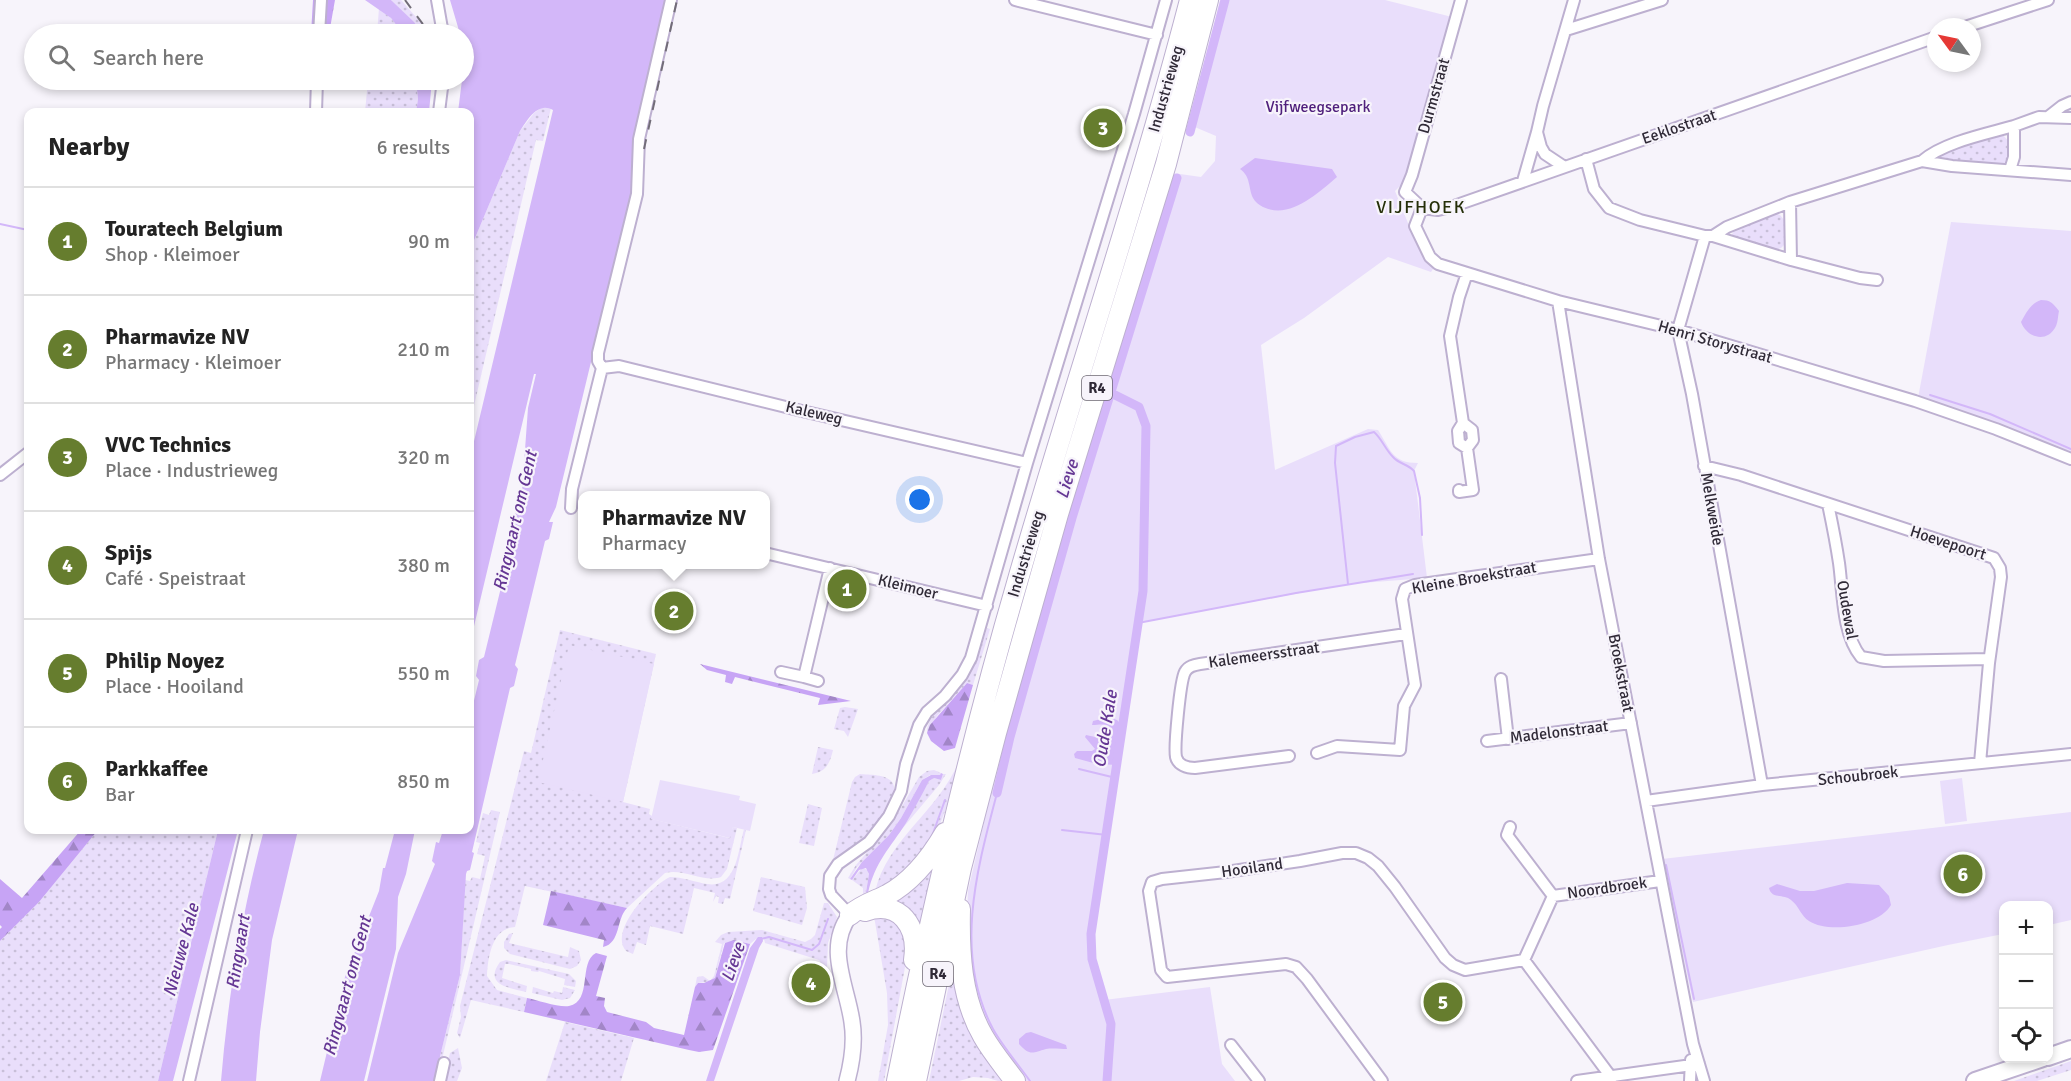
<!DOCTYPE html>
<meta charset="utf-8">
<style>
:root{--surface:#fff;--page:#f2f2f2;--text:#222;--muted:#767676;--line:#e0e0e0;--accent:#667d2e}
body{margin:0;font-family:Signika,sans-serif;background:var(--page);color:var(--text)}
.controls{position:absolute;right:18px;bottom:18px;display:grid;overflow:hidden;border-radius:12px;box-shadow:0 3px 9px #0003}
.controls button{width:54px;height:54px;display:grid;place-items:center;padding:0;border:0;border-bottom:2px solid var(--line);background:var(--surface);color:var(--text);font:30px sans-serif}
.compass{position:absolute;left:1927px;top:18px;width:54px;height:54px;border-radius:50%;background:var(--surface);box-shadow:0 3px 9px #0003;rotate:303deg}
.you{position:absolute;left:920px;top:500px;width:21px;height:21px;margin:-15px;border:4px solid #fff;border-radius:50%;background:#1a73e8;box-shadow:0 0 0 9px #1a73e833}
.badge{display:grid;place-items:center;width:39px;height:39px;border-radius:50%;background:var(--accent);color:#fff;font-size:20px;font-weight:700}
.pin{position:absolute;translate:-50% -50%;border:3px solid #fff;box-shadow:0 2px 6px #0006}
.popup{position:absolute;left:578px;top:491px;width:192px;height:78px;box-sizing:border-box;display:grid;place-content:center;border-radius:12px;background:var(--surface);filter:drop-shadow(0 2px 4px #0005);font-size:20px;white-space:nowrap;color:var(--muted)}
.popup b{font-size:22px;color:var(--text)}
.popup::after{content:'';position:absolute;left:50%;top:100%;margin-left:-12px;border:12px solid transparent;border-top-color:var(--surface)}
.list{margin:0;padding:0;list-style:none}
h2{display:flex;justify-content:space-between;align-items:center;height:78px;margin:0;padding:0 24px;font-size:26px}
h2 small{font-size:20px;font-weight:400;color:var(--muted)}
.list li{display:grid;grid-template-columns:39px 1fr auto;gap:18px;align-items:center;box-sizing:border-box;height:108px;padding:0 24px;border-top:2px solid var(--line)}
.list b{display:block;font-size:22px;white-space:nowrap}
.list p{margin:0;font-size:20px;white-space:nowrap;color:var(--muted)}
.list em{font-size:20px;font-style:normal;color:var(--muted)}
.icon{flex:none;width:33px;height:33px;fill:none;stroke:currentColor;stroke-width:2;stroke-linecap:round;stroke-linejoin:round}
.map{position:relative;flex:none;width:2071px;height:1081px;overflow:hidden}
.search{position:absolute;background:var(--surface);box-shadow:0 3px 9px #0003;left:24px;top:24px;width:450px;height:66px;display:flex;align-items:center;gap:15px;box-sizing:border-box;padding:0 21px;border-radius:33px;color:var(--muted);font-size:22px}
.panel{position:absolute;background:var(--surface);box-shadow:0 3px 9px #0003;left:24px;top:108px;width:450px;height:726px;border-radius:12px}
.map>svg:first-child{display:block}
.grass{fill:url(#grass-dots)}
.forest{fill:url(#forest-firs)}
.park{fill:#e9defb}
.water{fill:#d3b7f9}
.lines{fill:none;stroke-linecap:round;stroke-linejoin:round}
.stream{stroke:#d3b7f9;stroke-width:2}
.canal{stroke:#d3b7f9;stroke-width:9}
.street-casing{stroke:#bdb0d0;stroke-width:14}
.secondary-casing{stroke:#bdb0d0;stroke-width:18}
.primary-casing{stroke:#bdb0d0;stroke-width:20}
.highway-casing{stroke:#bdb0d0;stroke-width:22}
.street{stroke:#fff;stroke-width:10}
.secondary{stroke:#fff;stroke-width:15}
.primary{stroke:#fff;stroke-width:16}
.highway{stroke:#fff;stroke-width:20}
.rail{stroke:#726d78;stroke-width:2;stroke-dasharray:10 10;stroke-linecap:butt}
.labels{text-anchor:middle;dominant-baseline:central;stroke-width:4.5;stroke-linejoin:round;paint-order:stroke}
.shield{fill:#f7f4fb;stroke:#6c6772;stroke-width:1.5}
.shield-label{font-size:15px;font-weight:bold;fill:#302a37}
.street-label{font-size:16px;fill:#302a37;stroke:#f7f4fb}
.park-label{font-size:16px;fill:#50207c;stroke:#f7f4fb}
.neighbourhood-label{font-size:18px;letter-spacing:1.5px;fill:#252f09;stroke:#f7f4fb}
.water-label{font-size:18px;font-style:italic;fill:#653794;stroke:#f7f4fb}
</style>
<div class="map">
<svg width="2071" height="1081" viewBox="0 0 2071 1081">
<defs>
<pattern id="grass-dots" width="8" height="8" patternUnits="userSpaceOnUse" patternTransform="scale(1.5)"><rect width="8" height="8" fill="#e9defb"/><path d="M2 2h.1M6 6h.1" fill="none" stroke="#c8bfd8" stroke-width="1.8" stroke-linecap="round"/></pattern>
<pattern id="forest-firs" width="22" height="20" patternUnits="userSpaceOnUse" patternTransform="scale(1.5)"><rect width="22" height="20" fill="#c7a4f5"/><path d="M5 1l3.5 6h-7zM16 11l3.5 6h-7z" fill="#a286c7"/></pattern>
</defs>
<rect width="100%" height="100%" fill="#f7f4fb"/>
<path class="grass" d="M391 0H401L431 34H422L413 22Z
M379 8 391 18 403 34H377Z
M368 80H416L418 99 416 112H365Z
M547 107 551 108 543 141 536 140 470 423V250L520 131 534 113 541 108Z
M1998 135H2003L2011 144 2009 158 2003 166 1936 161 1935 156Z
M1775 213 1780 215 1785 221 1786 243 1781 248 1773 251 1733 239 1732 235 1734 229Z
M987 628 990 629 973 685 967 683 937 716 927 733C926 714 957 692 967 677 977 662 982 645 987 628Z
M560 630 656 654 623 802 650 809 649 814 652 816V819L729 838 733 827 737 828 727 869 721 877C704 883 683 868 665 873L627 908 525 886 515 927C492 928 488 957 487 976L497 990 527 998 524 1012 471 1000 460 1038 457 1033 461 1017 460 1006 524 751 531 753Z
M845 707 858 709 848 737 844 731 834 729 840 708Z
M818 747 833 750C830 763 826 772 812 774Z
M959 761H960C949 800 940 840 910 869 901 878 886 885 875 892 887 839 939 811 959 761Z
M934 770 941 773 940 775H930L922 780 901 818 889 835 857 867 850 879 848 878 856 865 891 825 919 777 927 771Z
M860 774C869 775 886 774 892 782 903 797 872 833 862 843 854 850 842 855 833 860L852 782 855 777Z
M943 774H946L939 785 897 835 929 781 934 778 941 780Z
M808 804 822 808 814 846 799 843Z
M491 810 500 812 437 1081H434L460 975 465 880 470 881 472 877 480 879 485 856 477 854 480 843 476 842 483 813 489 815Z
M744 829 746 830 730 899 725 898 723 904 718 903 719 897 716 896 713 902 715 893 694 888 683 934 650 926 646 945 637 942 633 954 626 951C608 931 652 885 670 877 682 877 695 882 707 884 737 889 738 850 744 829Z
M98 830H218L158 1081H0V941L39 902Z
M936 856 918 931 886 903Z
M862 868 868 870 869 875 866 891 868 893 863 897V888L852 880Z
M761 877 805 887 807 908 802 925 753 911Z
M824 903H828L837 917 828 943 827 967 824 968 819 960 765 943 764 939H756L750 944 740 941 724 943 715 978C709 983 705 982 698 983L695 987 697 977 703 976 710 981 714 976 722 944 715 942 721 935 728 932 762 930 805 942 811 939 815 935Z
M874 916 891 919 901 926 908 951 884 1081H878L888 1025 887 993Z
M513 933 509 943 568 957 570 947 579 951 581 960 577 966 570 969 510 954 504 948V942L509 934Z
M506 960 569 974 576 981 575 987 564 985 565 979 539 971 538 972 531 971V969L509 964H505L502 978 527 986 526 992C510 988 483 985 500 962Z
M953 965 1012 1081H998L988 1078 973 1077 959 1081H929Z
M533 987 553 993 554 991 562 993 563 987 575 990 570 998 562 1000 532 993Z
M565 1022 634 1038 621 1081H546Z
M458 1048 462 1068 457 1081H443L450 1053Z
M2071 1061V1070L2037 1081H2014Z"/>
<path class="forest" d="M313 0H335L329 34H311Z
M700 664 851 701 818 705 820 698 735 677 732 684 725 682 726 675 707 670Z
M967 683 973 685 955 748 944 751 931 741 927 733 930 725Z
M81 830H98L39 902 0 941V929L2 927 0 925V879L22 898Z
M551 891 627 908C616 919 621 943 603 947L604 940 543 925Z
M734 940 750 944 713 1050 699 1052 689 1050 524 1012 527 998C537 1000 560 1008 569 1006 593 1001 578 962 596 953L607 956 596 996 605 998 604 1006 607 1012 646 1022 654 1028 684 1035 695 987 698 983H704L715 978 725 943Z"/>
<path class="park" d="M1220 0H1385L1452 17 1408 178 1395 191 1410 228 1435 266 1431 272 1388 257 1304 318 1261 345 1275 470 1368 429 1378 430C1391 450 1392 463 1418 463L1414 471 1427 578 1348 584 1138 623 1091 934 1092 959 1104 1000 1210 987 1222 1064 1235 1081H1023L988 1031 972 990 967 911 968 891 994 779 1067 517 1173 173 1201 177 1215 161 1216 136 1190 125Z
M1951 222 2071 231V453L1918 398Z
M569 645 654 664 623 802 538 782Z
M1962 778 1967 821 1945 824 1940 781Z
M660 780 740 796 739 800 756 804 750 831 733 827 730 838 651 819Z
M2071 812V920L2049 925 2048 906H2004L2003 934 1948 945 1693 1002 1662 859Z"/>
<path class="water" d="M365 0H391L414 22 422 34H403L391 18Z
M450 0H665L634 148 633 188 556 507 549 522H553L549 539 545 541 515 665 518 669 514 686 510 688 472 852 474 853 470 870 467 871 466 874 460 975 434 1081H367L398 953 435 864 432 861 436 842 439 843 443 830H470V717L479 680 476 676 479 660 484 657 514 534 512 530 516 511 519 513 521 505 528 408 536 374H534L470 643V458L553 110C538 101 527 120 520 131L470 250V112H458L462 80H464V34H460Z
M416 80H432L429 112H416L418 99Z
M1255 158 1332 169 1337 177C1318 193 1290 220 1263 207 1259 205 1255 202 1253 198 1248 187 1251 177 1240 169Z
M2041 300C2050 300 2053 303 2059 311 2058 315 2058 322 2056 326 2047 344 2027 338 2021 322 2026 313 2031 303 2041 300Z
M1109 717 1117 720 1123 726 1118 765 1097 764 1075 758 1074 754 1077 751H1092L1095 749 1085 737 1086 735 1109 740C1116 722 1105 724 1092 725L1093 721Z
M941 773 943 774 941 780 934 778 929 781C922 795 914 809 906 823 890 848 875 862 868 893L866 892 869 874 866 868 859 870 852 880 850 879 862 862 889 835 901 818 922 780 931 775H940Z
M218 830H238L173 1081H158Z
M264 830H298L272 940 260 1032 256 1081H221C228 996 242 912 264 830Z
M395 830H415L406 874 398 897 396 949 364 1081H320L345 977 379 891 383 868H385Z
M1847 883 1879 885 1889 896 1891 905C1879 926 1829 934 1809 921 1801 916 1799 906 1791 900 1784 894 1771 899 1769 888L1777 884 1800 891H1814Z
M758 937H762L763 941 759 948 714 1081H706L750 948Z
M1031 1032 1066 1045 1067 1049C1061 1049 1052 1048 1046 1049 1032 1053 1030 1056 1019 1044V1039L1026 1033Z"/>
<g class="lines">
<path class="stream" d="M0 224 28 230
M1930 395 1990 414 2071 449
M1348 584 1335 463 1336 446 1355 437 1374 432C1382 439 1385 449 1393 457 1399 464 1408 464 1414 471L1420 498 1422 535
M1138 623 1296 593 1413 574
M1079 769 1116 778
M997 793C977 869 953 954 993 1029 1003 1047 1018 1064 1030 1081
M1062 830 1107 835
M931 839 945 800
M1666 865 1694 999
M761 939 769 937 812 950 819 944 828 919"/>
<path class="canal" d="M1190 132 1225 0
M997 793 1010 737 1072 518 1177 178
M1107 1081 1111 1024 1092 959 1091 934 1143 591 1146 426 1139 407 1115 395"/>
<g class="street-casing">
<path id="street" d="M437 0 443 34
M1015 0 1157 35
M1461 0 1412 175 1405 192 1422 208 1415 226 1430 257 1438 264 1558 301 1678 330 1915 401 1996 429 2071 459
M1965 27 2048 0
M1566 30 1662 0
M319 34 321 0
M316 112 317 80
M439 112 443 80
M2048 117 2062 106 2071 102
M1586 159 1594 189 1609 208 1640 220 1705 236H1713L1791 260 1790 202 1922 161 1952 166 2071 175
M1922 161C1944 142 1986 134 2014 126
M1563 166 1545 154 1541 147 1537 132 1543 106 1574 0
M2010 170 2014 157V126L2039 117 2071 118
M1523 181 1537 132
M1422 208 1438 210 1451 207 1936 37
M1705 236 1678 330 1692 394 1762 785
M1713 236 1727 227 1790 202
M1791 260 1860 278 1877 280
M1558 301 1599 559 1693 1044 1704 1081
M602 368 619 366 802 411 1027 463
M602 368 598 361V353L637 194 639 139 671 0
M1463 423 1472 430 1473 440 1467 448 1459 443 1458 431 1463 423 1450 336 1459 297 1467 273
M1704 466 1741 475 1994 558 2000 568 2001 577 1989 663 1980 763
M0 475 28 453
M1459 490V492L1473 490 1467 448
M1828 504C1832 523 1836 543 1839 563 1843 592 1842 634 1861 657L1884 661 1989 659
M571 508 572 489 602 368
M765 553 987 606
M781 672 804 677 830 568
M804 677 818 681
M1501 679 1508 739
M1487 741 1631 723
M1317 753 1337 746 1400 750 1404 706 1415 685 1402 599 1405 589 1415 585 1599 559
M1289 756 1195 768C1187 768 1178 765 1176 757 1174 747 1180 681 1185 672 1188 666 1194 665 1200 664L1406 634
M1646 801 1762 785 2071 754
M1510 827 1507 835 1553 896 1660 881
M850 915 831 895 829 889 830 876 838 864 869 842 889 816 901 791 906 764 919 725 927 712 945 696 962 675 971 658 1027 463 1134 114 1166 0
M1524 960 1553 896
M1231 1045 1259 1081
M189 1081 247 830
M440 1081 444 1063
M1382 1081 1307 979 1296 967 1286 964 1167 977 1161 970 1149 891 1152 882 1162 879 1226 872 1300 861 1342 853H1356L1368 858 1378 866 1395 887 1445 958 1453 965 1465 970 1524 960 1611 1077V1081
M1577 1081 1699 1064
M1690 1081 1691 1060"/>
</g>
<g class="secondary-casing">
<path id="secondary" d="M847 1081C852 1062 855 1041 852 1022 847 986 825 948 850 915"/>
</g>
<g class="primary-casing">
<path id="primary" d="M2048 1057 2071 1049
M1975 1081 2043 1058"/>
</g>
<g class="highway-casing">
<path id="highway" d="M960 909C959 952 961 998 983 1036 992 1052 1004 1066 1015 1081
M865 911C900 899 919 927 914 960
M850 915C861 905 875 901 887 895 913 881 931 857 945 833
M897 1081C931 913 969 747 1017 583 1073 388 1139 196 1190 0
M916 1081 961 868 996 733 1058 514 1166 164 1208 0"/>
</g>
<use href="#street" class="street"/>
<use href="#secondary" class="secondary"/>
<use href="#primary" class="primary"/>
<use href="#highway" class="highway"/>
<path class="rail" d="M405 0 428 31
M644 149 677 0"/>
</g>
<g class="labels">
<g class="shield">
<rect x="1082" y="376" width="30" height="24" rx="4.5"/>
<rect x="923" y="962" width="30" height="24" rx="4.5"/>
</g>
<g class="shield-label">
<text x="1097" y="388">R4</text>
<text x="938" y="974">R4</text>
</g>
<g class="street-label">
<text transform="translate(1166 89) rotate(-74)">Industrieweg</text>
<text transform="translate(1434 96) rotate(-74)">Durmstraat</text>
<text transform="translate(1679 127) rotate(-19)">Eeklostraat</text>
<text transform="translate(1715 342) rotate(16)">Henri Storystraat</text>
<text transform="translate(814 413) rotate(13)">Kaleweg</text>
<text transform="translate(1712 509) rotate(80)">Melkweide</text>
<text transform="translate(1948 543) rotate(18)">Hoevepoort</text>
<text transform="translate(1026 554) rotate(-73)">Industrieweg</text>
<text transform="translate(1474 578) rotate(-10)">Kleine Broekstraat</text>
<text transform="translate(908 587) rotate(14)">Kleimoer</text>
<text transform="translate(1847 610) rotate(80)">Oudewal</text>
<text transform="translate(1264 655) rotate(-8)">Kalemeersstraat</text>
<text transform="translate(1621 673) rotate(79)">Broekstraat</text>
<text transform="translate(1559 732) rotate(-7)">Madelonstraat</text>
<text transform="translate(1858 776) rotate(-6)">Schoubroek</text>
<text transform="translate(1252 868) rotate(-8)">Hooiland</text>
<text transform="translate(1607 888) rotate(-8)">Noordbroek</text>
</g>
<g class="park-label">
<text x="1318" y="107">Vijfweegsepark</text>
</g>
<g class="neighbourhood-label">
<text x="1421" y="207">VIJFHOEK</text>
</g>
<g class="water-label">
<text transform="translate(1067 479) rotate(-73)">Lieve</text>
<text transform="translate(515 521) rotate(-77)">Ringvaart om Gent</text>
<text transform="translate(1105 729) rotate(-81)">Oude Kale</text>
<text transform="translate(181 950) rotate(-75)">Nieuwe Kale</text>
<text transform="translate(238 952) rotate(-81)">Ringvaart</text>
<text transform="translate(733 962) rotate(-71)">Lieve</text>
<text transform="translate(347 986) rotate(-75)">Ringvaart om Gent</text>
</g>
</g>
</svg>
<div class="controls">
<button>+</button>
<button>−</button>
<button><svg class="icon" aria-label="locate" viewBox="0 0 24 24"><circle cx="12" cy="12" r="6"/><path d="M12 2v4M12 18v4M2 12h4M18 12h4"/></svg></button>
</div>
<svg class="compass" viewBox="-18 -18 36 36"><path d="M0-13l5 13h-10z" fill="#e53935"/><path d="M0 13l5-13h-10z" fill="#767676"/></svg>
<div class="you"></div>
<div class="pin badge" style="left:847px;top:589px">1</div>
<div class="pin badge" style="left:674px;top:611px">2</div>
<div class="popup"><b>Pharmavize NV</b>Pharmacy</div>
<div class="pin badge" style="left:1103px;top:128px">3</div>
<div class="pin badge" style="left:811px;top:983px">4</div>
<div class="pin badge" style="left:1443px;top:1002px">5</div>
<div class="pin badge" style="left:1963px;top:874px">6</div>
<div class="search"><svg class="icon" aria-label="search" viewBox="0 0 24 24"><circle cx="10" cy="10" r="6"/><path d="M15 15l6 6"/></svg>Search here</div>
<section class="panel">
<h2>Nearby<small>6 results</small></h2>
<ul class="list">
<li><span class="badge">1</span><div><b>Touratech Belgium</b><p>Shop · Kleimoer</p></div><em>90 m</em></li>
<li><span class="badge">2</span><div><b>Pharmavize NV</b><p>Pharmacy · Kleimoer</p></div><em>210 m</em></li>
<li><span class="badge">3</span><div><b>VVC Technics</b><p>Place · Industrieweg</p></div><em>320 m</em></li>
<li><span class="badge">4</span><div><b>Spijs</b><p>Café · Speistraat</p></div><em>380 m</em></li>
<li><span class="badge">5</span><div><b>Philip Noyez</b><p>Place · Hooiland</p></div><em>550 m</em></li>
<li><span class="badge">6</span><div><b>Parkkaffee</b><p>Bar</p></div><em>850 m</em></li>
</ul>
</section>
</div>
